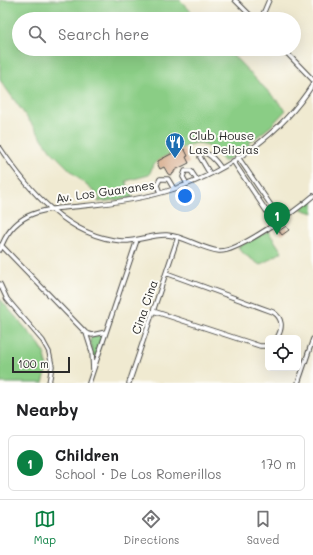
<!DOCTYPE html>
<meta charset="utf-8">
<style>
:root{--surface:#fff;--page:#f6f6f6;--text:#202124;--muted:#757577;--line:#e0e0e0;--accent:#0b8043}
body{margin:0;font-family:Mali,sans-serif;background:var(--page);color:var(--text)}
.controls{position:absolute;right:12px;bottom:12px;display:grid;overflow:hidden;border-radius:6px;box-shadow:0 4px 16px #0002}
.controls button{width:36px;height:36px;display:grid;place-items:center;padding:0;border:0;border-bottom:1px solid var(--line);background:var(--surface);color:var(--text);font:20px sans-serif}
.scale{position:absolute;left:12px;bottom:10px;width:58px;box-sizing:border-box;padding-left:4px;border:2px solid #2b2b2b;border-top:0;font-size:11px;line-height:14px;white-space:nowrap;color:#2b2b2b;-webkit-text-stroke:3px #fdfcf7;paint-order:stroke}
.you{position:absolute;left:185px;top:196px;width:14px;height:14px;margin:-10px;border:3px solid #fff;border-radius:50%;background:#1a73e8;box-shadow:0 0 0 6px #1a73e833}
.badge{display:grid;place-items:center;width:26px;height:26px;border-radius:50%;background:var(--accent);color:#fff;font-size:13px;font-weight:700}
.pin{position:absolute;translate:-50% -33px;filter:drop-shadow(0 1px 2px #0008)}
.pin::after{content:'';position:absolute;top:21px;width:14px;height:12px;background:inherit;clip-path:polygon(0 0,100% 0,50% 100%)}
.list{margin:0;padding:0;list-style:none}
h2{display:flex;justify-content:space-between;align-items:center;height:52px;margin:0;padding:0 16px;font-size:17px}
h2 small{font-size:13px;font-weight:400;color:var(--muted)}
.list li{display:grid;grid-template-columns:26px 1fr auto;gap:12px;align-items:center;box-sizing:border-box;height:56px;margin:0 8px 8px;padding:0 8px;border:1px solid var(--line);border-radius:6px}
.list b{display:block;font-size:15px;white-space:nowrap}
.list p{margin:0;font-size:13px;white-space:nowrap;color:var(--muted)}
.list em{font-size:13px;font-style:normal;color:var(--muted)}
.icon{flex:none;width:22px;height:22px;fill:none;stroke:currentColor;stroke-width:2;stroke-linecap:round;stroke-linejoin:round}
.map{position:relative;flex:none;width:313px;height:383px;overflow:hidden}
.search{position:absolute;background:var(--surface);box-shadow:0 4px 16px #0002;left:12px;right:12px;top:12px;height:44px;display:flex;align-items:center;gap:10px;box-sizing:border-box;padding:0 14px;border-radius:22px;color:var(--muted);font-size:15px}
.sheet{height:116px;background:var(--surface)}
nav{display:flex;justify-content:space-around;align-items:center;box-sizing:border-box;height:56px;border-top:1px solid var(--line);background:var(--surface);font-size:11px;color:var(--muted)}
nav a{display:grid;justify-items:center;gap:2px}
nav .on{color:var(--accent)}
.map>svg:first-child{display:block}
.green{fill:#8acd85;stroke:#5a7c58}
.building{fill:#d6aa8b}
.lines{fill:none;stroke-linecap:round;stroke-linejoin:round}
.minor-casing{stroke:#494844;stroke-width:5.5}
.minor{stroke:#fff;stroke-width:3.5}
.labels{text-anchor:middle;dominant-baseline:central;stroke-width:4;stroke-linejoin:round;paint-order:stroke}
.poi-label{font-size:12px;fill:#2b2b2b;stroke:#fdfcf7;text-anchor:start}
.street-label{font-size:12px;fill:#2b2b2b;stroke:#fdfcf7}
</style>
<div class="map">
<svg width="313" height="383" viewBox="0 0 313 383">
<rect width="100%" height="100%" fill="#fdfcf7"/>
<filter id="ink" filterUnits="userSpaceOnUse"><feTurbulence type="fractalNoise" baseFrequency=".025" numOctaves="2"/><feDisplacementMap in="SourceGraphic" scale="8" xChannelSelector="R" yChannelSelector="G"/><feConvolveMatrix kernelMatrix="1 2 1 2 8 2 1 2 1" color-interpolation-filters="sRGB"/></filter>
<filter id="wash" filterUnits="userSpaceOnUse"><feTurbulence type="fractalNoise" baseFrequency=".012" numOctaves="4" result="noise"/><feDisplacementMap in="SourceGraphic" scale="16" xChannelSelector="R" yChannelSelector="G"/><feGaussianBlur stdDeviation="0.9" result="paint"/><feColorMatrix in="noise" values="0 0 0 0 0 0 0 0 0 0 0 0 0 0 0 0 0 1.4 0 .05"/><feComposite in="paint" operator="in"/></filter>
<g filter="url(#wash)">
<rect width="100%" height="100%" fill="#f0ead1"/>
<path class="green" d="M0 0H180L198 19H19V49H227L286 110 271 126 249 143 250 145 224 162C218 154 208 144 197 143 191 143 158 159 155 163 152 166 151 171 149 175L126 181 133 198 98 202 100 197 77 177 51 151 0 80Z
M313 199V213L301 209Z
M268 231 282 252 260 265 244 254 238 247Z
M0 299 40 345C48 359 48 367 43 383H0Z
M101 335 103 336 94 362 90 339 93 336Z"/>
<g id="blocks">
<path class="building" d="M182 148 185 150 188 156 186 157 189 163 177 169 174 171V173L170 175 168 174 164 167 160 169 158 165V161Z
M286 226 289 230 282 235 279 231Z"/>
</g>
</g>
<g filter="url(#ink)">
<use href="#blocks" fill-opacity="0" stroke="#494844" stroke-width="1"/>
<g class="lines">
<g class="minor-casing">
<path id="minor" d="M235 0 254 19
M261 19 269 0
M283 49 313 80
M0 148C28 190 68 237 122 241 137 242 152 234 167 235 185 236 201 249 219 251 237 253 298 209 313 196
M238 157 281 220
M233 161 275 224
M210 174 200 157 202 152C210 153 216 161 221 168
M187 184 183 177 185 171H191L197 180
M160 193 157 185 160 179H168L174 189
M1 245 86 333 92 352 93 371
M0 250C5 235 14 223 28 216 45 208 64 208 82 206 113 203 144 199 174 189 229 171 282 133 313 84
M166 273 273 312C283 318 283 328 277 338
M0 284 7 299 43 341 49 352 52 366 49 383
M153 311 260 346H268
M86 333 92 335 106 332
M89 383 137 240
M129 383 178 237
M298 383 313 339"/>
</g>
<use href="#minor" class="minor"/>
</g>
</g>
<defs>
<g id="restaurant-pin" transform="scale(1)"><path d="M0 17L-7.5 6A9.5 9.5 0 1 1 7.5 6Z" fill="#1f6fb2" stroke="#fdfcf7"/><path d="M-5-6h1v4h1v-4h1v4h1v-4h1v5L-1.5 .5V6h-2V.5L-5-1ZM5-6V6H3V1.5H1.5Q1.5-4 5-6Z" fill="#fff"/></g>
</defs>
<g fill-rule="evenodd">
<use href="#restaurant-pin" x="175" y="142"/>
</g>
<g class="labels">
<g class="poi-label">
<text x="189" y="135">Club House<tspan x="189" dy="14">Las Delicias</tspan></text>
</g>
<g class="street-label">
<text transform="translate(105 191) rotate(-8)">Av. Los Guaranes</text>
<text transform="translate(144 307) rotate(-71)">Cina Cina</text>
</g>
</g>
</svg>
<div class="controls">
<button><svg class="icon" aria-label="locate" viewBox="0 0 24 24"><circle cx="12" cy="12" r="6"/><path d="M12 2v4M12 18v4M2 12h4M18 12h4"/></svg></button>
</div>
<div class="scale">100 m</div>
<div class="you"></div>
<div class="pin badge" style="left:277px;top:235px">1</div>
<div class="search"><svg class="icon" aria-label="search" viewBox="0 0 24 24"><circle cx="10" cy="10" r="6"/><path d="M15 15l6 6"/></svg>Search here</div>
</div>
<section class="sheet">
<h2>Nearby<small></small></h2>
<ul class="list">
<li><span class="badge">1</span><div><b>Children</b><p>School · De Los Romerillos</p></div><em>170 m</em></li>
</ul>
</section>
<nav>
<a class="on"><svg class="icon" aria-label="map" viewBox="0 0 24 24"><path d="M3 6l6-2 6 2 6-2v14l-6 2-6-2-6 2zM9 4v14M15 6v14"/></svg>Map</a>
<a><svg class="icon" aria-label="directions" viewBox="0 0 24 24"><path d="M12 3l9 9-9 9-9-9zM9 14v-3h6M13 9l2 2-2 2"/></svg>Directions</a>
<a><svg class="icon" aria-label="saved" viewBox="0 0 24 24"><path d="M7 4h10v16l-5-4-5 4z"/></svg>Saved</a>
</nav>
